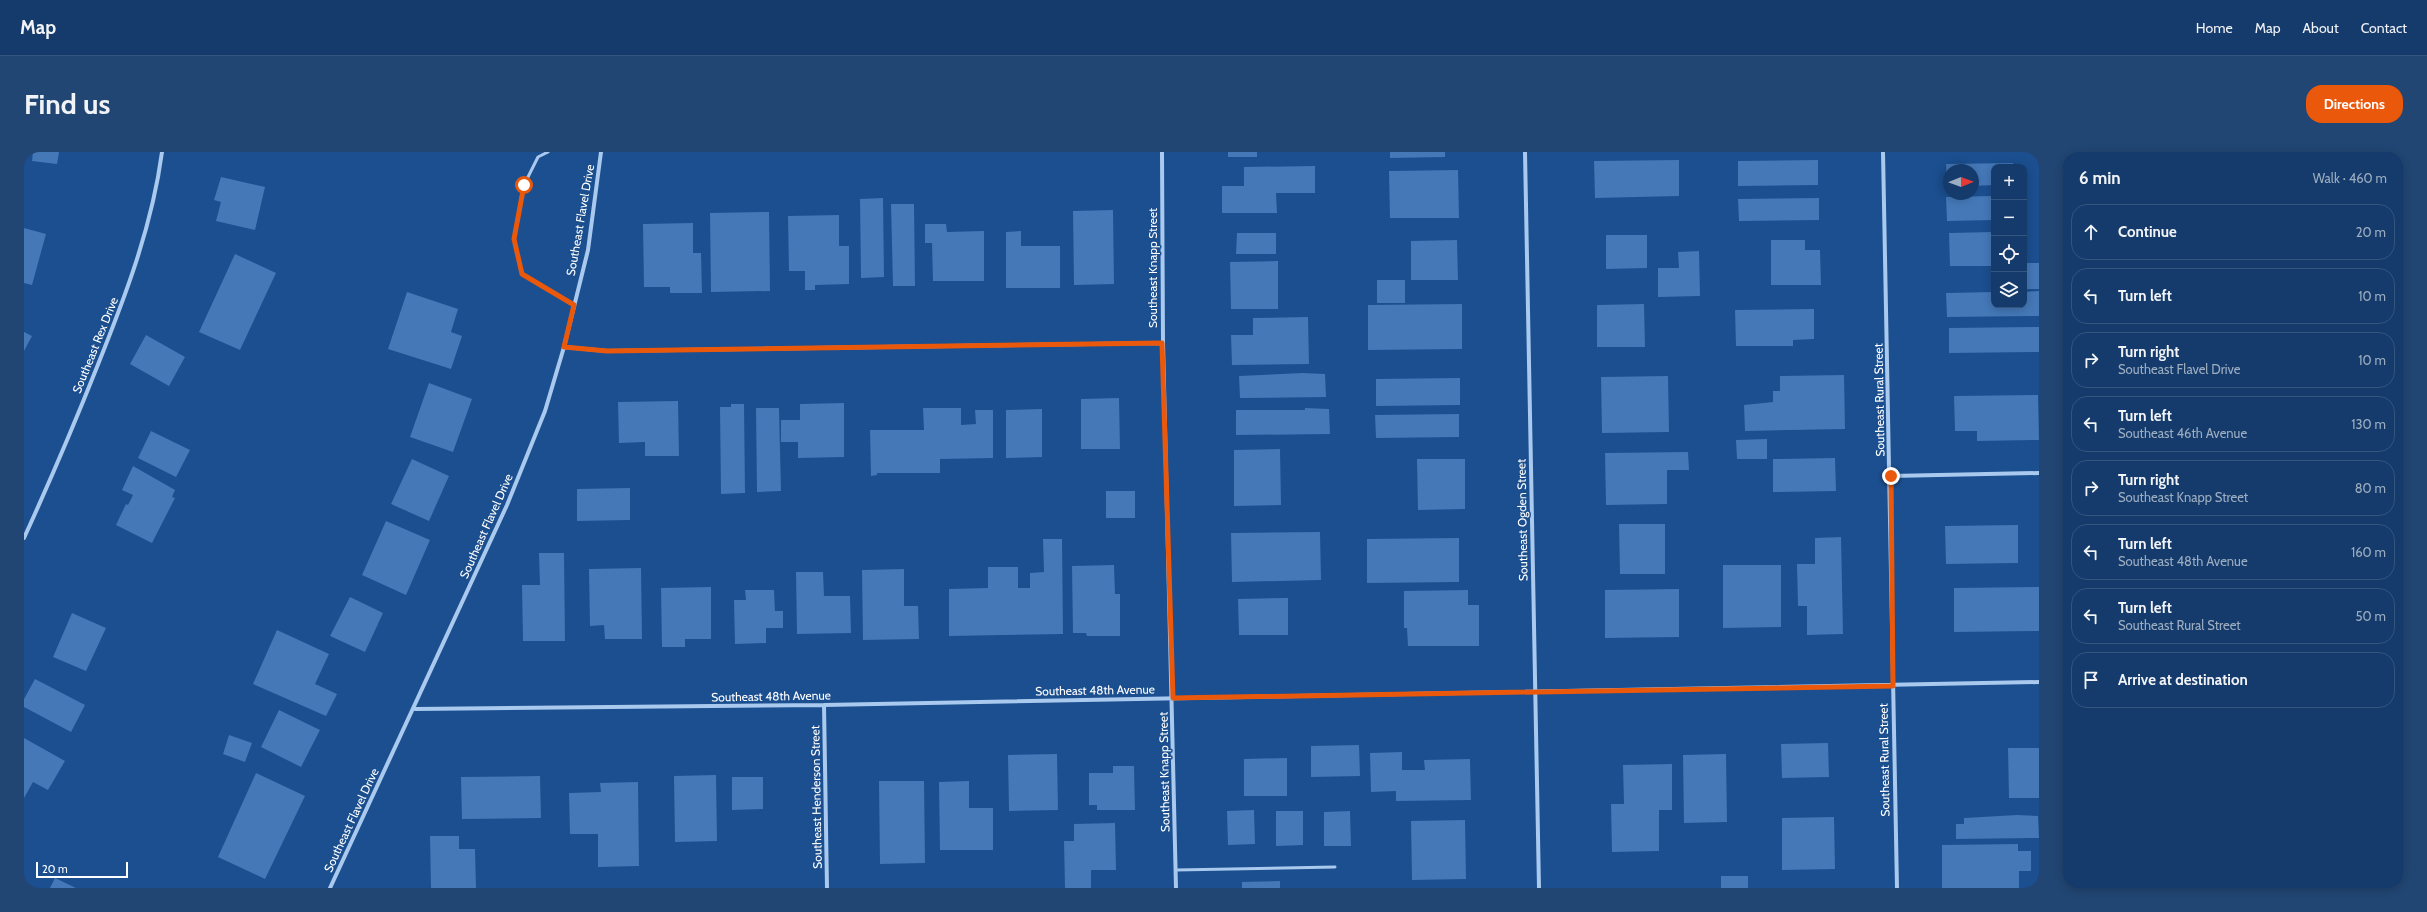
<!DOCTYPE html>
<meta charset="utf-8">
<style>
:root{--surface:#143b6b;--page:#214673;--text:#f1f3f6;--muted:#9dadc1;--line:#33557e;--accent:#ea580c}
body{margin:0;font-family:Cabin,sans-serif;background:var(--page);color:var(--text)}
.controls{position:absolute;right:12px;top:12px;display:grid;overflow:hidden;border-radius:8px;box-shadow:0 2px 10px #0003}
.controls button{width:36px;height:36px;display:grid;place-items:center;padding:0;border:0;border-bottom:1px solid var(--line);background:var(--surface);color:var(--text);font:20px sans-serif}
.compass{position:absolute;left:1919px;top:12px;width:36px;height:36px;border-radius:50%;background:var(--surface);box-shadow:0 2px 10px #0003;rotate:89deg}
.scale{position:absolute;left:12px;bottom:10px;width:92px;box-sizing:border-box;padding-left:4px;border:2px solid #fff;border-top:0;font-size:11px;line-height:14px;white-space:nowrap;color:#fff;-webkit-text-stroke:3px #1b4f8f;paint-order:stroke}
.stop{position:absolute;width:12px;height:12px;margin:-9px;border:3px solid #ea580c;border-radius:50%;background:#fff}
.stop.end{background:#ea580c;border-color:#fff;box-shadow:0 1px 4px #0008}
.list{margin:0;padding:0;list-style:none}
h2{display:flex;justify-content:space-between;align-items:center;height:52px;margin:0;padding:0 16px;font-size:17px}
h2 small{font-size:13px;font-weight:400;color:var(--muted)}
.list li{display:grid;grid-template-columns:26px 1fr auto;gap:12px;align-items:center;box-sizing:border-box;height:56px;margin:0 8px 8px;padding:0 8px;border:1px solid var(--line);border-radius:16px}
.list b{display:block;font-size:15px;white-space:nowrap}
.list p{margin:0;font-size:13px;white-space:nowrap;color:var(--muted)}
.list em{font-size:13px;font-style:normal;color:var(--muted)}
.icon{flex:none;width:22px;height:22px;fill:none;stroke:currentColor;stroke-width:2;stroke-linecap:round;stroke-linejoin:round}
.map{position:relative;flex:none;width:2015px;height:736px;overflow:hidden;border-radius:16px}
header{display:flex;align-items:center;gap:24px;box-sizing:border-box;height:56px;padding:0 20px;background:var(--surface);border-bottom:1px solid var(--line)}
header strong{font-size:19px}
nav{display:flex;gap:22px;margin-inline-start:auto;font-size:14px}
.intro{display:flex;align-items:center;justify-content:space-between;box-sizing:border-box;height:96px;padding:0 24px}
h1{margin:0;font-size:28px}
.button{padding:10px 18px;border-radius:16px;background:var(--accent);color:#fff;font-size:14px;font-weight:700}
main{display:flex;gap:24px;padding:0 24px}
aside{flex:1;background:var(--surface);border-radius:16px;box-shadow:0 2px 10px #0003}
.map>svg:first-child{display:block}
.building{fill:#4478b7}
.lines{fill:none;stroke-linecap:round;stroke-linejoin:round}
.service{stroke:#a9c9ee;stroke-width:3}
.minor{stroke:#a9c9ee;stroke-width:4}
.route{stroke:#ea580c;stroke-width:5}
.labels{text-anchor:middle;dominant-baseline:central;stroke-width:3;stroke-linejoin:round;paint-order:stroke}
.street-label{font-size:12px;fill:#fff;stroke:#1b4f8f}
</style>
<header>
<strong>Map</strong>
<nav><a>Home</a><a>Map</a><a>About</a><a>Contact</a></nav>
</header>
<div class="intro"><h1>Find us</h1><a class="button">Directions</a></div>
<main>
<div class="map">
<svg width="2015" height="736" viewBox="0 0 2015 736">
<rect width="100%" height="100%" fill="#1b4f8f"/>
<path class="building" d="M9 0H35L33 12 8 9Z
M1204 0H1233V5H1204Z
M1366 0H1421V5L1366 6Z
M1655 8V44L1571 46 1570 9Z
M1794 8V33L1714 34V9Z
M1989 11V15H1970V33L1949 34V18H1925V34H1923L1922 12Z
M1291 14V41H1252L1253 61H1198V34H1220V15Z
M1434 18 1435 66H1366L1365 19Z
M197 25 241 35 231 78 192 69 197 50 190 48Z
M1970 44V68L1923 69 1922 45Z
M859 46 860 125 837 126 836 47Z
M1795 46V68L1715 69 1714 47Z
M867 52H890L891 134H869Z
M1089 58 1090 132 1050 133 1049 59Z
M745 60 746 139 687 140 686 61Z
M815 63V94H825V132L791 133V138H781V119H765L764 64Z
M669 71V101H677L678 141H646V135H620L619 72Z
M901 72H922L923 80 960 79V129H909L908 91H901Z
M0 76 22 82 8 133 0 131Z
M997 79V94H1036V136H982V80Z
M1970 80V114H1926L1925 81Z
M1213 81H1252V102H1212Z
M1582 83H1623V116L1582 117Z
M1433 88 1434 128H1387V89Z
M1747 88H1781V98H1796L1797 133H1747Z
M1675 99 1676 144 1634 145V116H1655L1654 100Z
M211 102 252 121 216 198 175 180Z
M1254 109V157H1207L1206 110Z
M2000 111H2015V137H2000Z
M1353 128H1381V151H1353Z
M2015 139V164L1923 165 1922 141 1970 140V153H2000V140Z
M383 140 434 157 427 180 438 184 427 217 364 197Z
M1438 152V197L1344 198V153Z
M1620 152 1621 195H1573V153Z
M1790 157V187L1769 188V194H1712L1711 158Z
M1284 165 1285 212 1208 213 1207 183H1229V166Z
M2015 175V200L1925 201V176Z
M0 180 8 184 0 199Z
M122 183 161 205 145 234 106 212Z
M1279 221 1301 222 1302 245 1216 246 1215 224Z
M1820 223 1821 277 1721 279 1720 253 1749 250V239H1756V224Z
M1644 224 1645 280 1578 281 1577 225Z
M1436 226V253L1352 254V227Z
M405 231 448 247 429 300 386 285Z
M2014 243 2015 288 1953 289V279H1931L1930 244Z
M1095 246 1096 297H1057V247Z
M654 249 655 304H621V290L595 291 594 250Z
M820 251V305L774 306V290H757V268H776V252Z
M707 252H720L721 341 697 342 696 255H707Z
M732 256H755L757 339 733 340Z
M899 256H937V273L952 272 951 258H969V306L916 307V321H853V323L847 324 846 278H900Z
M1281 256 1305 257 1306 282 1212 283V258H1281Z
M1018 257V305L982 306V258Z
M1435 262V285L1352 286 1351 263Z
M127 279 166 298 152 325 114 306Z
M1743 287V307H1713L1712 288Z
M1256 297 1257 353 1210 354V298Z
M1664 300 1665 318H1643V352L1582 353 1581 301Z
M1811 306 1812 339 1749 340V307Z
M388 307 425 324 405 369 367 352Z
M1393 307H1441V357L1394 358Z
M109 314 151 338 148 345 151 346 128 391 92 373 102 352 104 353 109 343 98 338Z
M606 336V368L553 369V337Z
M1082 339H1111V366H1082Z
M362 369 406 388 382 443 338 423Z
M1595 372H1641V422H1596Z
M1994 373V411L1922 412 1921 374Z
M1296 380 1297 428 1208 430 1207 381Z
M1817 385 1819 482 1783 483V454H1774L1773 412H1791V386Z
M1435 386V430L1343 431V387Z
M1019 387H1038L1039 482 925 484V437L964 436V415H994V436H1006V421L1020 420Z
M515 401H540L541 489H499L498 433H516Z
M1090 413 1091 442H1096V484H1063L1062 481H1049L1048 414Z
M1699 413H1757V475L1699 476Z
M617 416 618 487H581L580 473 566 474 565 417Z
M880 417V454H894L895 487 839 488 838 418Z
M772 420H799L800 444H826L827 481 773 482Z
M687 435V487H661V495H638L637 436Z
M2015 435V479L1930 480V436Z
M1655 437V485L1581 486V438Z
M721 438H750L751 459H759V476H742V491L711 492 710 448H722Z
M1444 438V453H1455V494H1384L1383 476H1380V439Z
M326 445 359 461 341 500 306 484Z
M1264 446V483H1215L1214 447Z
M48 461 82 476 62 519 29 505Z
M253 478 305 502 291 532 313 542 302 564 229 532Z
M11 527 61 553 47 580 0 555V547Z
M255 558 296 578 277 615 237 595Z
M205 583 228 591 221 610 199 602Z
M0 586 41 609 24 638 9 630 0 646Z
M1804 591 1805 625 1758 626 1757 592Z
M1335 593 1336 624 1287 625V594Z
M1984 596H2015V646H1985Z
M1378 600V618H1401L1400 608 1446 607 1447 648 1372 649V639L1347 640 1346 601Z
M1033 602 1034 658 985 659 984 603Z
M1702 602 1703 670 1660 671 1659 603Z
M1263 606V644H1220V607Z
M1648 612V658H1635V699L1588 700 1587 652H1600L1599 613Z
M1089 614H1110L1111 658H1073V653H1065V621H1089Z
M232 621 281 644 241 727 194 705Z
M692 623 693 689 651 690 650 624Z
M516 624 517 666 438 667 437 625Z
M708 625H739V657L708 658Z
M855 629H900L901 711 856 712Z
M945 629V656H969V698H916L915 630Z
M614 630 615 714 574 715V682H546L545 641 577 640 576 631Z
M1230 658 1231 692 1204 693 1203 659Z
M1252 659H1279V693L1252 694Z
M1326 659 1327 694H1300V660Z
M1993 663 2014 664 2015 686 1932 687V672H1940V666Z
M1810 665 1811 717 1758 718V666Z
M1441 668 1442 727 1388 728 1387 669Z
M1091 671 1092 718H1067V736H1041L1040 689H1050V672Z
M406 684H435V697H451L452 736H407Z
M1994 692V699H2007V719H1995V736H1918V693Z
M1697 724H1724V736H1697Z
M31 726 52 736H26Z
M1256 729V736H1218V730Z"/>
<g class="lines">
<path class="service" d="M524 0 514 5 500 33 490 87 498 122 550 153
M1152 718 1311 715"/>
<path class="minor" d="M1138 0 1139 191 1152 736
M1501 0 1515 736
M1859 0 1873 736
M540 195 583 199 1139 191
M1867 324 2015 321
M0 386C26 329 50 273 73 215 101 145 128 75 138 0
M800 553 803 736
M391 557 800 553 2015 530
M306 736 483 353 521 259 540 195 564 98 577 0"/>
</g>
<g class="lines">
<path class="route" d="M500 33 490 87 498 122 550 153 540 195 583 199 1138 191 1149 546 1869 534 1867 324"/>
</g>
<g class="labels">
<g class="street-label">
<text transform="translate(556 68) rotate(-80)">Southeast Flavel Drive</text>
<text transform="translate(1128 116) rotate(-90)">Southeast Knapp Street</text>
<text transform="translate(71 193) rotate(-68)">Southeast Rex Drive</text>
<text transform="translate(1855 248) rotate(-91)">Southeast Rural Street</text>
<text transform="translate(1498 368) rotate(-91)">Southeast Ogden Street</text>
<text transform="translate(462 374) rotate(-66)">Southeast Flavel Drive</text>
<text transform="translate(1071 538) rotate(-1)">Southeast 48th Avenue</text>
<text transform="translate(747 544) rotate(-1)">Southeast 48th Avenue</text>
<text transform="translate(1860 608) rotate(-91)">Southeast Rural Street</text>
<text transform="translate(1140 620) rotate(-91)">Southeast Knapp Street</text>
<text transform="translate(792 645) rotate(-91)">Southeast Henderson Street</text>
<text transform="translate(327 668) rotate(-65)">Southeast Flavel Drive</text>
</g>
</g>
</svg>
<div class="controls">
<button>+</button>
<button>−</button>
<button><svg class="icon" aria-label="locate" viewBox="0 0 24 24"><circle cx="12" cy="12" r="6"/><path d="M12 2v4M12 18v4M2 12h4M18 12h4"/></svg></button>
<button><svg class="icon" aria-label="layers" viewBox="0 0 24 24"><path d="M12 4l9 5-9 5-9-5zM3 14l9 5 9-5"/></svg></button>
</div>
<svg class="compass" viewBox="-18 -18 36 36"><path d="M0-13l5 13h-10z" fill="#e53935"/><path d="M0 13l5-13h-10z" fill="#9dadc1"/></svg>
<div class="scale">20 m</div>
<div class="stop" style="left:500px;top:33px"></div>
<div class="stop end" style="left:1867px;top:324px"></div>
</div>
<aside>
<h2>6 min<small>Walk · 460 m</small></h2>
<ul class="list">
<li><svg class="icon" aria-label="ahead" viewBox="0 0 24 24"><path d="M12 20V5M6 11l6-6 6 6"/></svg><div><b>Continue</b></div><em>20 m</em></li>
<li><svg class="icon" aria-label="left" viewBox="0 0 24 24"><path d="M17 20v-9H6M10 6l-5 5 5 5"/></svg><div><b>Turn left</b></div><em>10 m</em></li>
<li><svg class="icon" aria-label="right" viewBox="0 0 24 24"><path d="M7 20v-9h11M14 6l5 5-5 5"/></svg><div><b>Turn right</b><p>Southeast Flavel Drive</p></div><em>10 m</em></li>
<li><svg class="icon" aria-label="left" viewBox="0 0 24 24"><path d="M17 20v-9H6M10 6l-5 5 5 5"/></svg><div><b>Turn left</b><p>Southeast 46th Avenue</p></div><em>130 m</em></li>
<li><svg class="icon" aria-label="right" viewBox="0 0 24 24"><path d="M7 20v-9h11M14 6l5 5-5 5"/></svg><div><b>Turn right</b><p>Southeast Knapp Street</p></div><em>80 m</em></li>
<li><svg class="icon" aria-label="left" viewBox="0 0 24 24"><path d="M17 20v-9H6M10 6l-5 5 5 5"/></svg><div><b>Turn left</b><p>Southeast 48th Avenue</p></div><em>160 m</em></li>
<li><svg class="icon" aria-label="left" viewBox="0 0 24 24"><path d="M17 20v-9H6M10 6l-5 5 5 5"/></svg><div><b>Turn left</b><p>Southeast Rural Street</p></div><em>50 m</em></li>
<li><svg class="icon" aria-label="arrive" viewBox="0 0 24 24"><path d="M6 21V4h12l-3 4 3 4H6"/></svg><div><b>Arrive at destination</b></div></li>
</ul>
</aside>
</main>
